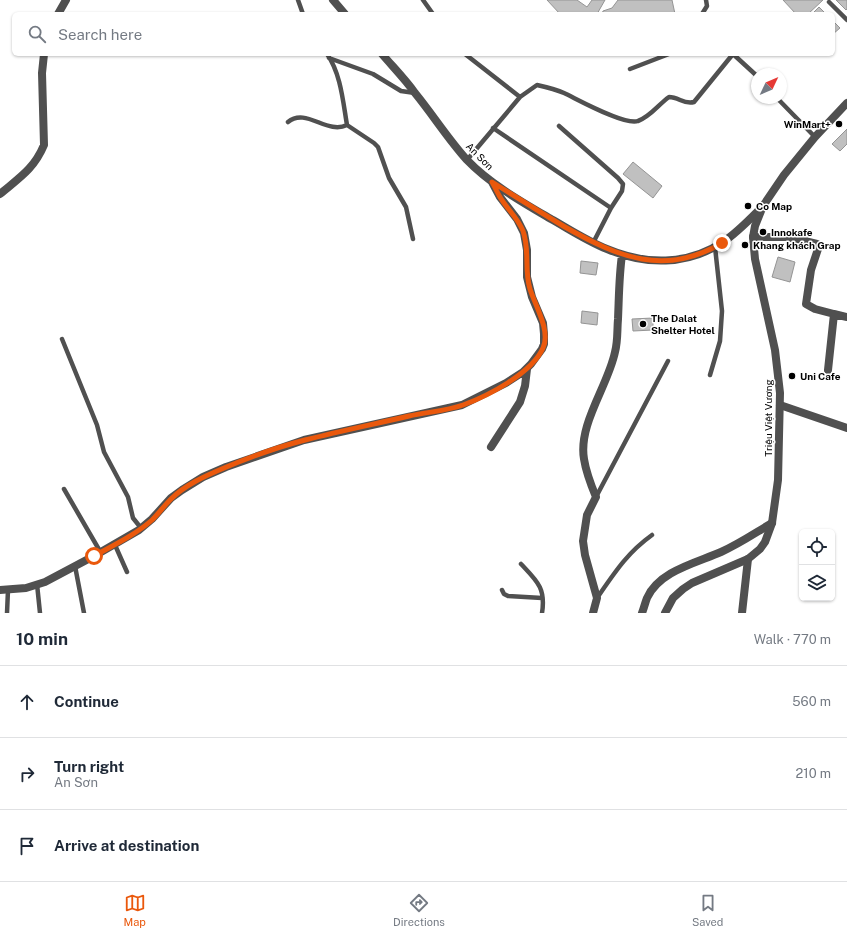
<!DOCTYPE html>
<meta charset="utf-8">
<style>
:root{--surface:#fff;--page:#f2f2f3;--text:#1f2937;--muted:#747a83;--line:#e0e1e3;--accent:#ea580c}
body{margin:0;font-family:"Public Sans",sans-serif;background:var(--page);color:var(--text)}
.controls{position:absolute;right:12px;bottom:12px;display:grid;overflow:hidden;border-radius:6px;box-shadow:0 1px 3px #0004}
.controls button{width:36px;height:36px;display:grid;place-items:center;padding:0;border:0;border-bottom:1px solid var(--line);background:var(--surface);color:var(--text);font:20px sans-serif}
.compass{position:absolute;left:751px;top:68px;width:36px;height:36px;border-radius:50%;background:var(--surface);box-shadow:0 1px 3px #0004;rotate:46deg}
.stop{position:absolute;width:12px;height:12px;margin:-9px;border:3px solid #ea580c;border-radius:50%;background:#fff}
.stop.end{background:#ea580c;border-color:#fff;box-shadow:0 1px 4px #0008}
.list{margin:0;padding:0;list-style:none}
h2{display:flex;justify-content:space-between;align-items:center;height:52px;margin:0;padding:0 16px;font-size:17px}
h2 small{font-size:13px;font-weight:400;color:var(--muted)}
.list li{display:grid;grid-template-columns:26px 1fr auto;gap:12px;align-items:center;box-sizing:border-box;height:72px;padding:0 16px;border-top:1px solid var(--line)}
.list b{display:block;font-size:15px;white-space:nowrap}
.list p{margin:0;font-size:13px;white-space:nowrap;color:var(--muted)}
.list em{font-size:13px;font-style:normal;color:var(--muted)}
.icon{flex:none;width:22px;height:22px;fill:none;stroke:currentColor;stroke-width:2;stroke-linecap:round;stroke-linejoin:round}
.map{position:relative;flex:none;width:847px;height:613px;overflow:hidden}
.search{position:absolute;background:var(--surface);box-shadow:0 1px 3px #0004;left:12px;right:12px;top:12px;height:44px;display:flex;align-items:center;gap:10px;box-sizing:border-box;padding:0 14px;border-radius:6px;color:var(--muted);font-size:15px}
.sheet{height:268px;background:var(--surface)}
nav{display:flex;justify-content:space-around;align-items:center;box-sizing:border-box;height:56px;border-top:1px solid var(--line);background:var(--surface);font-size:11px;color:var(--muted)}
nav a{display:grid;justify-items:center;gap:2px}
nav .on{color:var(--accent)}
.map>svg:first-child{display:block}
.building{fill:#c0c0c0;stroke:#949494}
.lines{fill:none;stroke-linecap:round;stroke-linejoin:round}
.service{stroke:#505050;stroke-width:4.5}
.minor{stroke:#505050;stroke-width:8}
.tertiary{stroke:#505050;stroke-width:8}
.route{stroke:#ea580c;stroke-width:5}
.poi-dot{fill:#000;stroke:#fff;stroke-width:1.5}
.labels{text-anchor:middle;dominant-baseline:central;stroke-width:3;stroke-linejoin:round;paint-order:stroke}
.poi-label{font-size:10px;font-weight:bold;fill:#000;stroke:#fff;text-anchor:start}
.street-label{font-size:10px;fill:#000;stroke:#fff}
</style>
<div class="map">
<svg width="847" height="613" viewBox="0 0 847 613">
<rect width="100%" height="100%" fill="#fff"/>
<path class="building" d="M547 0H577L587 7 592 0H605L597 14H560Z
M618 0H672L675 14H602L603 11 612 8Z
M783 0H823L808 14H796Z
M836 0H847V9L846 10Z
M819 7 826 14H812Z
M833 21 840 28 833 34Z
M847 129V144L840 151 832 144Z
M633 162 662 186 653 198 623 174Z
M778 257 795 262 790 282 772 277Z
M581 261 598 263 596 275 580 273Z
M582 311 598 313 597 325 581 323Z
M653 318V330L633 331 632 319Z"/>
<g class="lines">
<path class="service" d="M298 0 303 14
M423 0 433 14
M829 2 847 20
M702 14 707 6 706 0
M327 54C341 74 343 102 347 125L374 143 378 147 389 178 406 207 413 239
M465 54 520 97 467 160
M329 58 373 74 401 91 415 93
M630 69 669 54
M520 97 537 85C546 87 555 89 564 93 577 99 625 126 638 121 650 117 659 104 669 97 679 97 684 105 694 102L733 54 757 76
M777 98 815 137
M288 122C306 107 327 135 347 125
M559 126 618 178 623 184 622 191 611 208 593 243
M493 128 611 208
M62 339 97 425 104 452 128 497 133 518 141 528
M710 375 720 341 722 311 715 247
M64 489 101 553
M596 497 668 361
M115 545 127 572
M521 564C537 581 546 588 542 613
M75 566 84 613
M37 584 40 613
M502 590 504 594 508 596 542 598
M597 598C615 572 627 553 652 535
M7 613 8 590"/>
<path class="minor" d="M333 0 345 14
M58 14 66 0
M382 54C393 67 405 79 415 93 433 115 448 139 467 160 490 184 522 202 551 219 569 229 587 241 607 249 645 265 687 266 723 242 738 232 750 219 763 206
M0 194C19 178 34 169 44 145L42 73 44 54
M753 237H788L817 244 818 249 811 270 806 304 815 309 834 314
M828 370 834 314 847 317
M780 405 847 428
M491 447 520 402 525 386 527 369
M0 590 26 588 45 582 94 556 139 530 152 519 171 498 182 490 203 477 226 467 304 440 462 405 506 383 523 372 531 364 542 349 544 344V334L543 323 532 297 527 277V250L524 233 517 219 500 197 492 182
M593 613 597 598 585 555 583 541 587 515 596 497C591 485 586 472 584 459 578 424 608 386 615 352 618 341 617 330 618 319 619 297 619 276 622 255
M642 613C644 608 645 603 647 598 659 571 696 563 721 552 739 544 755 533 772 523
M742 613 748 559"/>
<path class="tertiary" d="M665 613 673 598 683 589 692 583 748 559 760 549 765 542 772 523 778 480 780 393 775 350 755 259 753 237 755 226 763 206 784 175 815 137 847 103"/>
</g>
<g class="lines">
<path class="route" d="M94 556C114 545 135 535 152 520 159 513 164 506 171 499 185 485 205 476 224 468 250 457 278 447 305 440 340 431 375 424 409 416 427 412 446 411 463 405 488 396 532 373 543 348 551 331 535 305 530 289 524 270 530 250 523 231 518 218 507 209 500 197 497 192 495 187 492 182 516 197 540 212 565 227 618 257 665 277 722 243"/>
</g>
<g class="poi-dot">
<circle cx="839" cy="124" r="4"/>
<circle cx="748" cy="206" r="4"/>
<circle cx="763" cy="232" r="4"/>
<circle cx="745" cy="245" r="4"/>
<circle cx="643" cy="324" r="4"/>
<circle cx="792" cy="376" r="4"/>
</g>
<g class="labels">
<g class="poi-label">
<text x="831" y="124" text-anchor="end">WinMart+</text>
<text x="756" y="206">Co Map</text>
<text x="771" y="232">Innokafe</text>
<text x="753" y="245">Khang khách Grap</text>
<text x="651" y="318">The Dalat<tspan x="651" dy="12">Shelter Hotel</tspan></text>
<text x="800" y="376">Uni Cafe</text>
</g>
<g class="street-label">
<text transform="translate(480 156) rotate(45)">An Sơn</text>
<text transform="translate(768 418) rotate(-90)">Triệu Việt Vương</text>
</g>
</g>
</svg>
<div class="controls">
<button><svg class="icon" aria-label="locate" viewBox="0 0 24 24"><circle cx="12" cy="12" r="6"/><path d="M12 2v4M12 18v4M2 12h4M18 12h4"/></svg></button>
<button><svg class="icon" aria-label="layers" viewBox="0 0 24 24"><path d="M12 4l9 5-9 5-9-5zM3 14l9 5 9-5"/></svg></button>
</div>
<svg class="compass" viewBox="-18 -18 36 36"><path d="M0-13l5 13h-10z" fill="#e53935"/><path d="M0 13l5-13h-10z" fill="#747a83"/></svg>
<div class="stop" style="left:94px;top:556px"></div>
<div class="stop end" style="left:722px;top:243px"></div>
<div class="search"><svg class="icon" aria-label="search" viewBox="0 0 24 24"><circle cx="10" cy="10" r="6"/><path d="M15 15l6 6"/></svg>Search here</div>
</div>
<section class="sheet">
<h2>10 min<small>Walk · 770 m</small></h2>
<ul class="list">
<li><svg class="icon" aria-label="ahead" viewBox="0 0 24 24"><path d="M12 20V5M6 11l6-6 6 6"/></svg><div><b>Continue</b></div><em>560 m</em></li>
<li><svg class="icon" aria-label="right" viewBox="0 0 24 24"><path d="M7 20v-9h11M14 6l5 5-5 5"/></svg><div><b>Turn right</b><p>An Sơn</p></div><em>210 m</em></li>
<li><svg class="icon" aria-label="arrive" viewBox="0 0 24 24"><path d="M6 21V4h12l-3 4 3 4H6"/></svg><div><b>Arrive at destination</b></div></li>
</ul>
</section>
<nav>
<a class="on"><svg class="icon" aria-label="map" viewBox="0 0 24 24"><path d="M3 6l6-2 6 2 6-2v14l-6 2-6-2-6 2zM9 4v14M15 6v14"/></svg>Map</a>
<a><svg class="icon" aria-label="directions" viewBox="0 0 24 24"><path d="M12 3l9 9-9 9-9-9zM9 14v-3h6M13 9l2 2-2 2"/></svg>Directions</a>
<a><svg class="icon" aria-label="saved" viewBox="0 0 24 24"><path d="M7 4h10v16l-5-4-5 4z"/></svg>Saved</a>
</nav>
